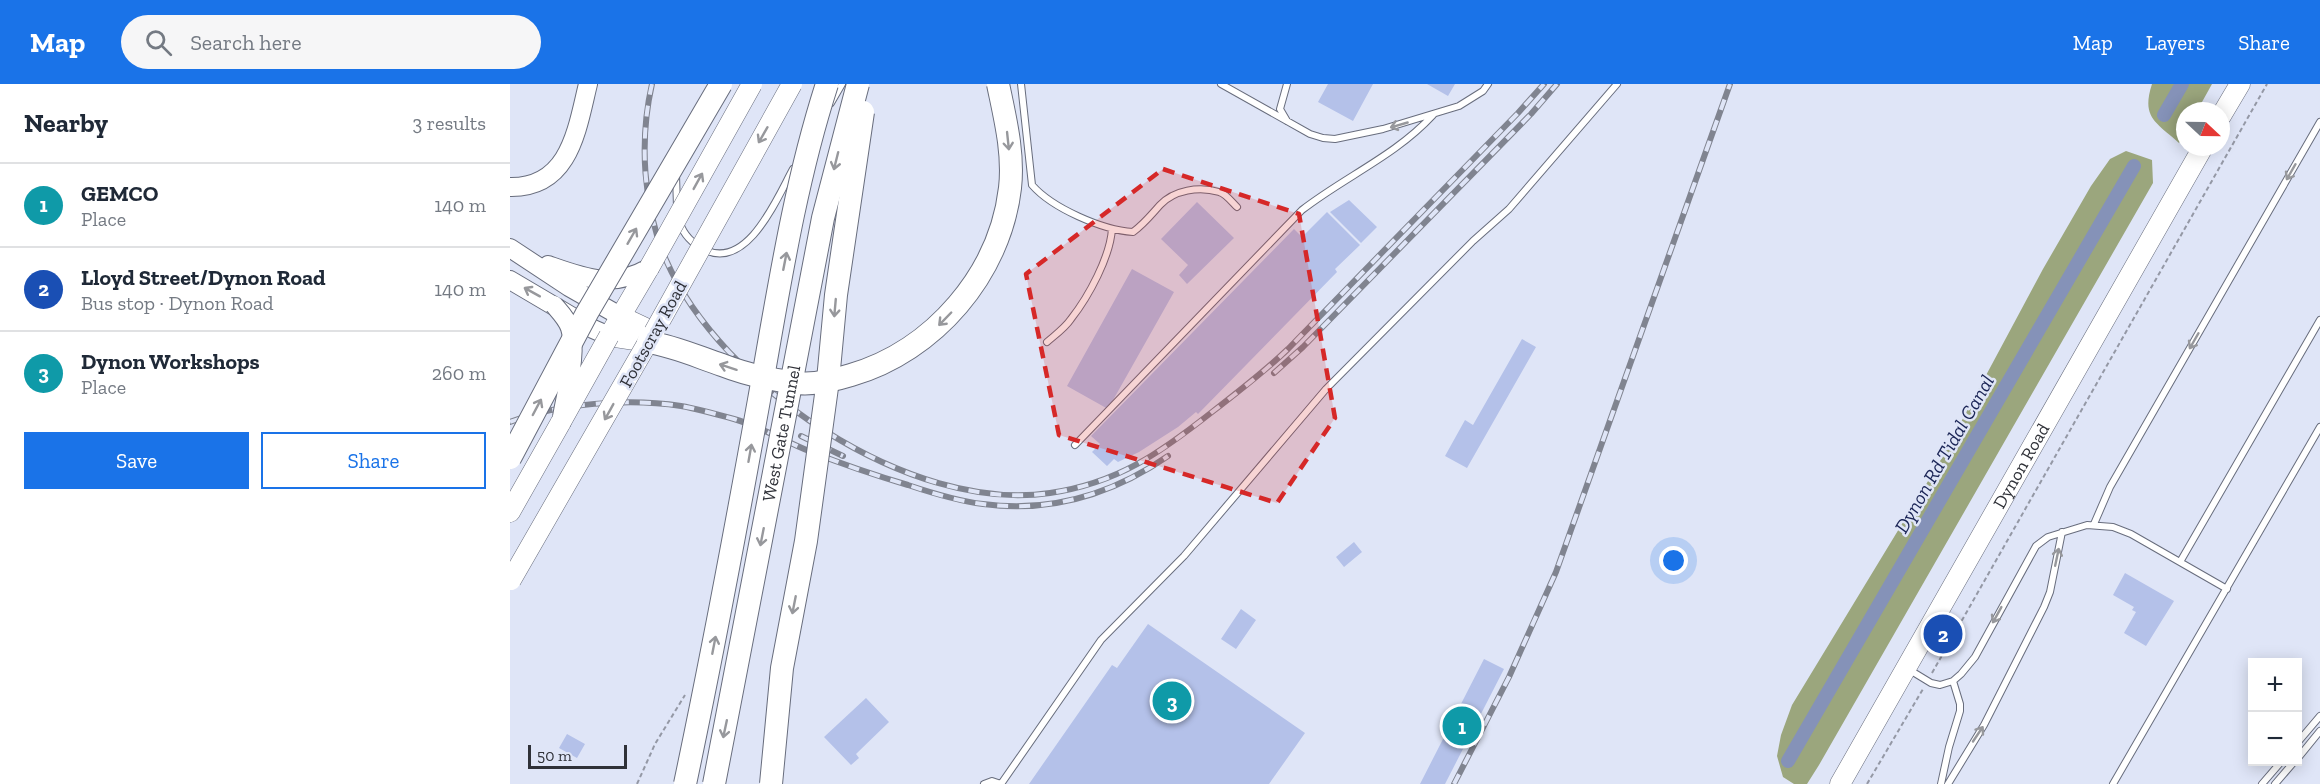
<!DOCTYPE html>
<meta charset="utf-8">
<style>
:root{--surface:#fff;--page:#f6f6f7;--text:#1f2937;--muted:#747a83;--line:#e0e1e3;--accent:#1a73e8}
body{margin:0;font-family:"Zilla Slab",serif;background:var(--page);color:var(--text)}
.controls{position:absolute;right:18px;bottom:18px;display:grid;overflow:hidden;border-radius:0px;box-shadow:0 3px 15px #0003}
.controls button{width:54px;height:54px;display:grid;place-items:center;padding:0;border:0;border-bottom:2px solid var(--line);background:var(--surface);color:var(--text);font:30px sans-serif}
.compass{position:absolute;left:1666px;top:18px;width:54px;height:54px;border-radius:50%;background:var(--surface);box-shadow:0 3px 15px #0003;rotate:112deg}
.scale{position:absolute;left:18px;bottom:15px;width:99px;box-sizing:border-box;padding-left:6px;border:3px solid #2f3138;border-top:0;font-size:16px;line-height:21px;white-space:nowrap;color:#2f3138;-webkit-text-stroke:4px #dfe5f7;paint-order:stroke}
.you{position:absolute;left:1164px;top:477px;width:21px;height:21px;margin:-15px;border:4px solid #fff;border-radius:50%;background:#1a73e8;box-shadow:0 0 0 9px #1a73e833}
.badge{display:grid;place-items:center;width:39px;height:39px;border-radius:50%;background:var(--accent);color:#fff;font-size:20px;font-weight:700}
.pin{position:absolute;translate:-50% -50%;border:3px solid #fff;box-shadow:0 2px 6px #0006}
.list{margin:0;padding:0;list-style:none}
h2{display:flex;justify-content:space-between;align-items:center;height:78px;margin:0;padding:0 24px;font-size:26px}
h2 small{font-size:20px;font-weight:400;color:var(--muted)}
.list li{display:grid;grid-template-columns:39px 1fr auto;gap:18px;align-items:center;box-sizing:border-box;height:84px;padding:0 24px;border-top:2px solid var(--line)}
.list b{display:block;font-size:22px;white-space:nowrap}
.list p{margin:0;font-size:20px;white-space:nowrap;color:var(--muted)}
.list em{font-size:20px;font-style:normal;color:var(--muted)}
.actions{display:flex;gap:12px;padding:18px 24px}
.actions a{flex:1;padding:14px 0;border:2px solid var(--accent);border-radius:0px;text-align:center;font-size:21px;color:var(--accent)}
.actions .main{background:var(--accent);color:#fff}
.icon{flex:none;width:33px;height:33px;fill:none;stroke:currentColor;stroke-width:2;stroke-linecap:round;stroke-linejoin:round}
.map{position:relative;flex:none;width:1810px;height:700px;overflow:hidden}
header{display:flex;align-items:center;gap:36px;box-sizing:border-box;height:84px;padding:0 30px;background:var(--accent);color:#fff}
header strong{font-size:28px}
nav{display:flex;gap:33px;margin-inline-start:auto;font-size:21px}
.search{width:420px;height:54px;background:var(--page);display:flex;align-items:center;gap:15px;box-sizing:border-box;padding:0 21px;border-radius:33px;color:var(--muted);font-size:22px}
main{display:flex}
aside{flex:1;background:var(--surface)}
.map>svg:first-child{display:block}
.forest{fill:#9ba67d}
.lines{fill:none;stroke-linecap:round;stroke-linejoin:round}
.canal{stroke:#8592b8;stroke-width:14}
.building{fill:#b4c1e9}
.lane-casing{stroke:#686d7d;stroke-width:8}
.secondary-casing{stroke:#686d7d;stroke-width:20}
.primary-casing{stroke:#686d7d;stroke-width:21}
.path{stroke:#9498a5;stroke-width:2;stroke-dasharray:4.5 3;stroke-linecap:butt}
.lane{stroke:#fff;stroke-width:6}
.secondary{stroke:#fff;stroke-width:18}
.primary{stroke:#fff;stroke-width:20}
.rail-casing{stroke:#808490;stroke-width:6}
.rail{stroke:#dfe5f7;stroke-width:4;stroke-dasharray:11;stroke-linecap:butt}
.secondary-bridge-casing{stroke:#686d7d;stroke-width:20;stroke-linecap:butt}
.primary-bridge-casing{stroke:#686d7d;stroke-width:21;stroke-linecap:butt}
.highway-bridge-casing{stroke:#686d7d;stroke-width:24;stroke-linecap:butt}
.secondary-bridge{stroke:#fff;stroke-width:18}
.primary-bridge{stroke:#fff;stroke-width:20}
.highway-bridge{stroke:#fff;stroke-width:22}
.oneway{stroke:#97989c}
.marked{fill:#d62828;fill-opacity:0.2;stroke:#d62828;stroke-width:4.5;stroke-dasharray:12 8;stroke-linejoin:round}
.labels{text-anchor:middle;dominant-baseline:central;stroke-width:5;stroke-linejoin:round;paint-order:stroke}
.street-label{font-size:18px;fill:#2f3138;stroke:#dfe5f7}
.water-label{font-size:20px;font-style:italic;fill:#1a2455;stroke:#dfe5f7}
</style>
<header>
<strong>Map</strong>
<div class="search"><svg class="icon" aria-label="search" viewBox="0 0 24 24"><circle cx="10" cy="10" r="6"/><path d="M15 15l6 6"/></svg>Search here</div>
<nav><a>Map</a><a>Layers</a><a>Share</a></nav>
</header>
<main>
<aside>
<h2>Nearby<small>3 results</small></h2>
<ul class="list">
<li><span class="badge" style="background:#0f9aa8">1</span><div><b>GEMCO</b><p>Place</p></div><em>140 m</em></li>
<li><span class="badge" style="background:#1a4fb4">2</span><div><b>Lloyd Street/Dynon Road</b><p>Bus stop · Dynon Road</p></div><em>140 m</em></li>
<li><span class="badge" style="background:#0f9aa8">3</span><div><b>Dynon Workshops</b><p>Place</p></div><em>260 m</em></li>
</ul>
<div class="actions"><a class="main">Save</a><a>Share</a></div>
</aside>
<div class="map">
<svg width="1810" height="700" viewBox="0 0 1810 700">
<rect width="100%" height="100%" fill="#dfe5f7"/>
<path class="forest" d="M1642 0H1702L1687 27H1675V49L1669 59C1646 38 1631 34 1642 0Z
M1616 67 1642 76 1643 99 1309 681 1297 700H1284L1273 693 1267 672 1271 651 1282 621 1429 379 1533 185 1581 102 1600 75Z"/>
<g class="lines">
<path class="canal" d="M1654 31 1672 0
M1278 677 1624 82"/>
</g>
<path class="building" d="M818 0H863L843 37 808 18Z
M917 0H945L938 12Z
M839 116 867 143 851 159 820 128Z
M687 118 724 154 677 200 669 191 678 181 651 155Z
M817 128 850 161 825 185 827 188 688 330 686 328 668 343 629 368 608 378 604 375 597 382 582 368 590 360 581 352 784 145 792 153Z
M622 185 664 208 598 325 557 302Z
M1012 255 1026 263 957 384 935 372 955 336 963 341Z
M844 458 852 468 834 483 826 473Z
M1615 489 1664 517 1636 562 1614 549 1626 528 1622 526 1624 523 1603 511Z
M731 525 746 536 726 565 711 555Z
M638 540 795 649 759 700H519L602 581 607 584Z
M974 575 994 585 935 700H910Z
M356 614 379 638 346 670 349 674 341 681 314 653Z
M57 650 75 660 67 674 49 664Z"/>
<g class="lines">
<g class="lane-casing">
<path id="lane" d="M511 0 522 101C542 124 592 146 623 148 634 140 641 131 650 121 664 106 689 102 709 108 715 109 722 118 727 123
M711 0 800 50 813 54 825 55 873 45 949 22 973 7 978 0
M321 19 332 0
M777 37 770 25 777 0
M166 91 167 123
M170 139C174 152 183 160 195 166 238 186 267 114 283 85
M537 258C545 251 555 244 561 235 579 212 600 173 602 145
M565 361 792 126C836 92 885 72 923 31
M1584 440 1600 403 1810 38
M1670 478 1810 236
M1398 585 1421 599 1430 601 1443 597 1451 590 1465 573 1526 462 1538 453 1577 441 1603 443 1621 450 1717 505
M1788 658 1810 632
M1788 674 1810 647
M474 700 482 697 491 700 591 556 674 472 816 305 963 157 999 125 1107 0
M1431 700 1439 663 1450 627V620L1443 597
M1438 700 1474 641 1534 523 1540 508 1552 448
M1603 700 1810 343
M1752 700 1771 678
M1765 700 1784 678"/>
</g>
<g class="secondary-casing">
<path id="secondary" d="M0 103C60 104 67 45 78 0
M0 164 59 203 110 232
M38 181C75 194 102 205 139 184
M0 196 83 245 99 252"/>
</g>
<g class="primary-casing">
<g id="primary">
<path d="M1711 32 1730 0"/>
<path d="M110 232 144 248 138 258 99 252 139 184"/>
<path d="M0 428 51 338"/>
<path id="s1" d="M1330 700 1693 63"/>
</g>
</g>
<path class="path" d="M1422 589 1757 0
M127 700 145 660 175 611
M1357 700 1413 605"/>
<use href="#lane" class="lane"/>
<use href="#secondary" class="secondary"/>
<use href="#primary" class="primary"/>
<g class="rail-casing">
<path id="rail" d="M142 0C129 57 133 122 156 176 211 302 400 430 540 409 608 399 650 369 702 328 728 308 754 288 778 265L1008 29 1034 0
M764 289 793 263 1021 30 1047 0
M0 338C49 319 119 314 171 322 188 325 206 330 224 335 249 342 274 357 299 367 332 380 364 391 398 401 422 409 447 417 473 420 540 429 603 410 658 372
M291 352 333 372
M944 700 999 593 1046 488 1220 0"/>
</g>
<use href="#rail" class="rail"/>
<g class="secondary-bridge-casing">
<path id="secondary-bridge" d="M44 221C50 228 57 235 60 244 68 268 56 308 52 333"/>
</g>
<g class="primary-bridge-casing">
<path id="primary-bridge" d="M139 184 242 0
M144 248 282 0
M51 338 99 252
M1 496 138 258"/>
</g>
<g class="highway-bridge-casing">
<g id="highway-bridge">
<path d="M138 258C164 262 188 273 212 281 235 290 263 296 287 299 305 301 325 296 341 291 424 267 490 190 500 104 504 69 495 34 488 0"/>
<path d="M0 374 77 229 211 0"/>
<path d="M175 700C202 572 226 444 249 316 268 210 284 102 317 0"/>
<path id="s2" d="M204 700 313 134 348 0"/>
<path d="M261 700 272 584 296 457 318 296 326 211 353 28"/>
</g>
</g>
<use href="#secondary-bridge" class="secondary-bridge"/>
<use href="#primary-bridge" class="primary-bridge"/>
<use href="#highway-bridge" class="highway-bridge"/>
</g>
<defs><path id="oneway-shaft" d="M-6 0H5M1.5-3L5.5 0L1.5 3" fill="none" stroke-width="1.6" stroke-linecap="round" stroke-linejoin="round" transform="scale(1.5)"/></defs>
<g class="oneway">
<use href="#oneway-shaft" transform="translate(889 41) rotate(164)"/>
<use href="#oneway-shaft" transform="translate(253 51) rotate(120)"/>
<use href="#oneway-shaft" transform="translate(498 57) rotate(84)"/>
<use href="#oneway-shaft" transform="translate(326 77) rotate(104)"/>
<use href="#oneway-shaft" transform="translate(1781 88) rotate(120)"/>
<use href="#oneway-shaft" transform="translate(188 97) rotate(-61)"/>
<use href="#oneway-shaft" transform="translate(122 152) rotate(-60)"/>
<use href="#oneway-shaft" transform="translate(275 177) rotate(-79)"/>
<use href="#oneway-shaft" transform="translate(22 208) rotate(-151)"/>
<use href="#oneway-shaft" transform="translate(325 224) rotate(95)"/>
<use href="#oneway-shaft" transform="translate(435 235) rotate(134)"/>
<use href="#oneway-shaft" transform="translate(1684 257) rotate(120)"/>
<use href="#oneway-shaft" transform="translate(218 283) rotate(-162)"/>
<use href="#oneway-shaft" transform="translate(27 323) rotate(-62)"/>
<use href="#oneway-shaft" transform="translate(99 328) rotate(119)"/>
<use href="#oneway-shaft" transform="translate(240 369) rotate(-80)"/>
<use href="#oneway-shaft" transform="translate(252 453) rotate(101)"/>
<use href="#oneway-shaft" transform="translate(1547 473) rotate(-78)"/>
<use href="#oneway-shaft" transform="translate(284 521) rotate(101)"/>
<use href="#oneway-shaft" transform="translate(1487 531) rotate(119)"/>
<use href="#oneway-shaft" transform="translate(204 561) rotate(-79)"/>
<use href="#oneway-shaft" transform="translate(215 645) rotate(102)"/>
<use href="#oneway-shaft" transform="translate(1468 650) rotate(-56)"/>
</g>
<path class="marked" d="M653 85 789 130 825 334 767 419 549 351 516 190Z"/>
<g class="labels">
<g class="street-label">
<text transform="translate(143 250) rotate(-61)">Footscray Road</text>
<text stroke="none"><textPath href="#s2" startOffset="357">West Gate Tunnel</textPath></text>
<text stroke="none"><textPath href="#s1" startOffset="366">Dynon Road</textPath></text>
</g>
<g class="water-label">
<text transform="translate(1434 370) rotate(-60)">Dynon Rd Tidal Canal</text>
</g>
</g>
</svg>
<div class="controls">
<button>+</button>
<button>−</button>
</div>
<svg class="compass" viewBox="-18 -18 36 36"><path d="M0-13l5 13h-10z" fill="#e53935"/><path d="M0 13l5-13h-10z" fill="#747a83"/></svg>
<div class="scale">50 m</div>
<div class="you"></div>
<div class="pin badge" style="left:952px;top:642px;background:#0f9aa8">1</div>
<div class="pin badge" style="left:1433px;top:550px;background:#1a4fb4">2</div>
<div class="pin badge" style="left:662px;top:617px;background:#0f9aa8">3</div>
</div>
</main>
